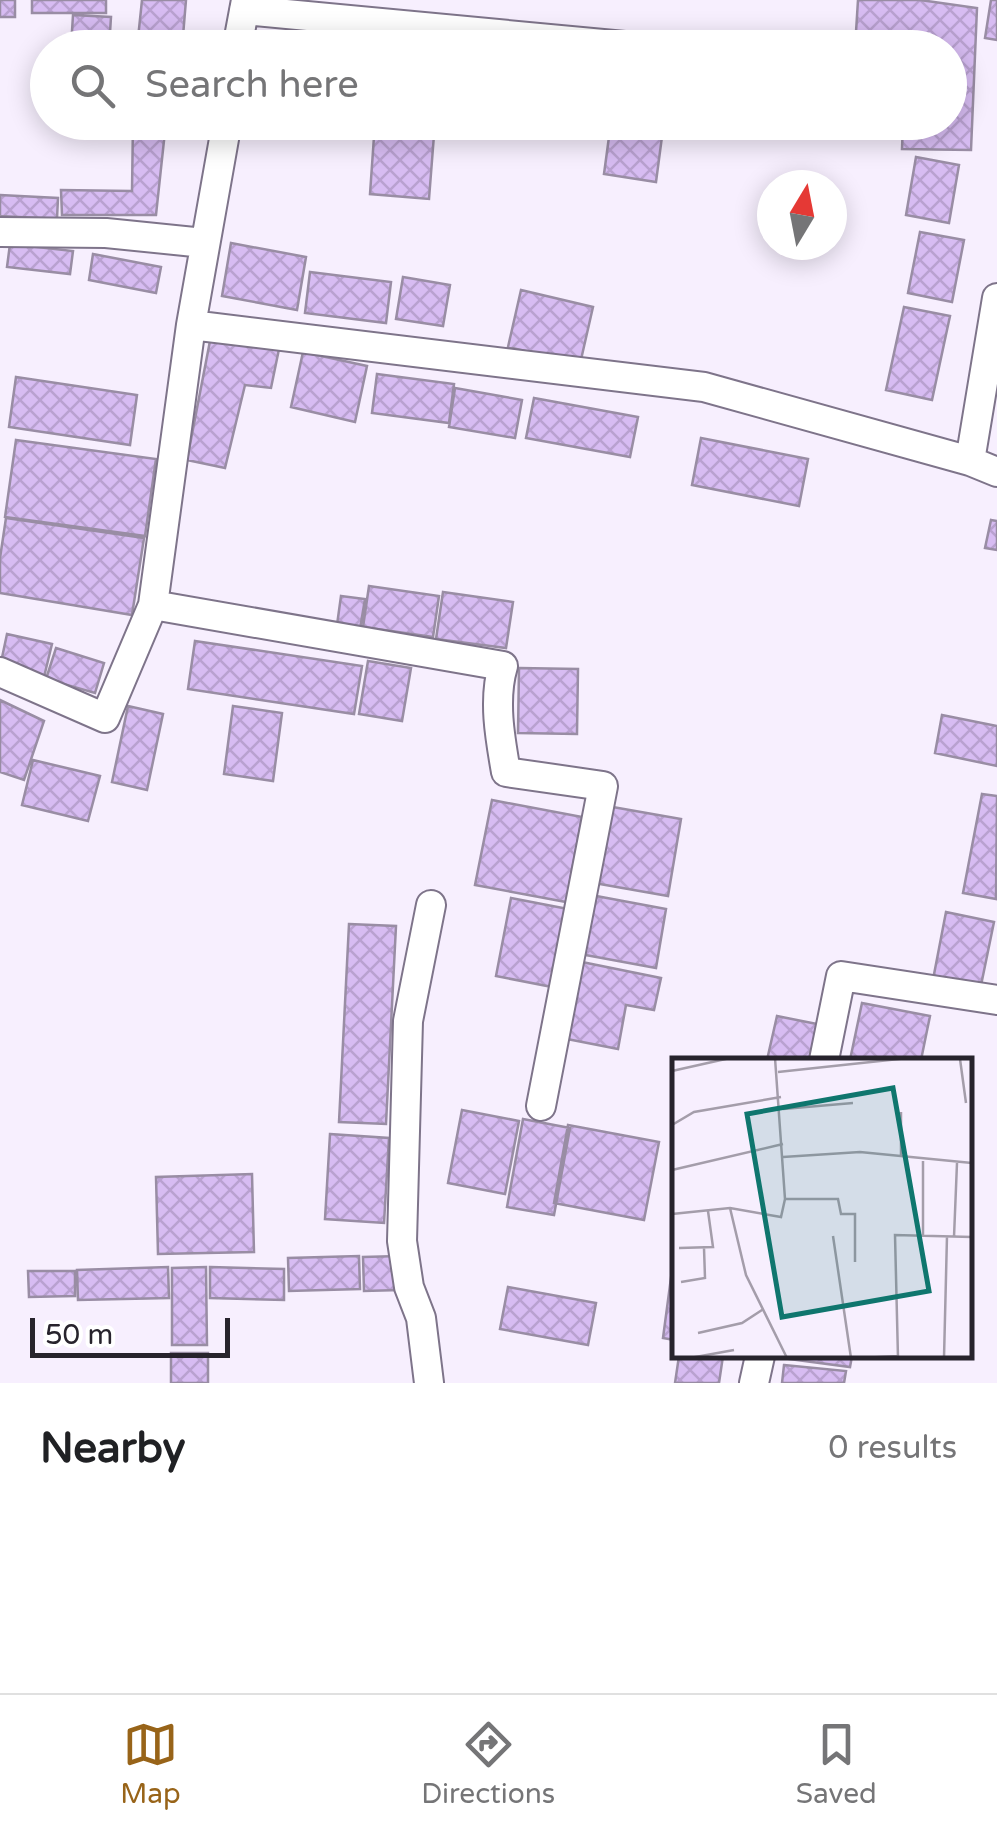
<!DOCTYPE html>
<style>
:root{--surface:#fff;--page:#f2f2f2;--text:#202124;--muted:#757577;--line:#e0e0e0;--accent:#986419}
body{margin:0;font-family:"Varela Round",sans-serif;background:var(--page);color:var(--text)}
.compass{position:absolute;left:757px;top:170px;width:90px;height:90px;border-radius:50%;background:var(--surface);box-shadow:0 5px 25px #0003;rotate:10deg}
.scale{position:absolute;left:30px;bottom:25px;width:200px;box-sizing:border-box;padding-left:10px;border:5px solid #27232c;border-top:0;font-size:28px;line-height:35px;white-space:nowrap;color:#27232c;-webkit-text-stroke:8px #fff;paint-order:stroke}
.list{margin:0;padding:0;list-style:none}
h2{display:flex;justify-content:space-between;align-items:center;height:130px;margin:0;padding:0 40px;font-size:42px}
h2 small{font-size:32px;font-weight:400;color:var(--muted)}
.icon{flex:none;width:55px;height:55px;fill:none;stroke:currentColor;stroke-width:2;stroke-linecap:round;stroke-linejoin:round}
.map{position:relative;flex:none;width:997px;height:1383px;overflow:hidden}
.search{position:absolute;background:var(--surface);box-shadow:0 5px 25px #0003;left:30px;right:30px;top:30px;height:110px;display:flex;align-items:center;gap:25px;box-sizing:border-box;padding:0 35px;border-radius:55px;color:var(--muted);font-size:38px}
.sheet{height:310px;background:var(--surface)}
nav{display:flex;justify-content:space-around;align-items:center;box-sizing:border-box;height:140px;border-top:2px solid var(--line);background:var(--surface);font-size:28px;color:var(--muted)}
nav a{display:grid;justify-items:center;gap:5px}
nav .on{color:var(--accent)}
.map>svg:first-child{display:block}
.building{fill:url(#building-cross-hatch);stroke:#998da4;stroke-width:2.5}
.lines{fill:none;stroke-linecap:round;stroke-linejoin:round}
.minor-casing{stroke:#7e748a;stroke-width:32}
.minor{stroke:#fff;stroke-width:28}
.inset-road{fill:none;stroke:#a49daa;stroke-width:2.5}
.view{fill:#0f766e;fill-opacity:0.15;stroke:#0f766e;stroke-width:5}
.inset-edge{fill:none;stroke:#27232c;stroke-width:5}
</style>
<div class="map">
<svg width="997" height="1383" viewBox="0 0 997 1383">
<defs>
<pattern id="building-cross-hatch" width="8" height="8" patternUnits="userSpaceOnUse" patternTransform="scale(2.5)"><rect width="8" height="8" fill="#d7bcf2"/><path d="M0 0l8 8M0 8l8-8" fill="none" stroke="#b9a1d0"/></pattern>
</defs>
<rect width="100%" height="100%" fill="#f7effe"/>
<path class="building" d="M0 0H15V17H0Z
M32 0H106V13H32Z
M142 0H186L182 48H137Z
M858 0H920L977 8 971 150 902 149 903 122H950V48H855Z
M991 0H997V40L985 38Z
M73 15 111 17 109 48H71Z
M274 40 324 45V48H274Z
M381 40 440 45V48H381Z
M328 41 367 44 366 48H328Z
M133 122H166L156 215H62L61 190 132 191Z
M375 122H435L429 199 370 194Z
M611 122 663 129 656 182 604 174Z
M916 157 959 165 949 223 906 215Z
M0 195 58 198 57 219 0 216Z
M920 232 964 240 952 302 908 293Z
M231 243 306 257 297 310 222 296Z
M10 244 73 251 70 274 7 267Z
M93 254 161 267 156 293 89 280Z
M310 272 391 282 386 323 305 313Z
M403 277 450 285 443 326 396 319Z
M521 290 593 307 580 364 508 347Z
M904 307 950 316 932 400 886 390Z
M210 341 279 349 271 388 245 385 225 468 187 460Z
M303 352 367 366 355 422 291 407Z
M377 374 454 384 449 423 372 413Z
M16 377 137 395 130 445 9 427Z
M455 388 522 400 515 438 449 427Z
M534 398 638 417 630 457 526 438Z
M701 438 808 459 799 506 692 485Z
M16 440 156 459 145 536 5 517Z
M6 518 144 538 132 615 0 593V558Z
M991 520 997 521V550L985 548Z
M369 586 439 596 433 637 363 627Z
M443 592 513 602 506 648 436 639Z
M341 596 365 599 360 629 337 625Z
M7 634 52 644 44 677 0 667Z
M195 641 362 666 354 714 188 689Z
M56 648 104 663 95 693 46 679Z
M368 661 411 668 402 721 359 714Z
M519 668 578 669 577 734 518 733Z
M0 700 44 721 24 780 0 772Z
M128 706 163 714 147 790 112 782Z
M233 706 282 713 273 781 224 774Z
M942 715 997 726V766L935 753Z
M33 760 100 776 88 821 22 805Z
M982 794 997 796 996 899 963 893Z
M492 800 582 817 566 902 475 885Z
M607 806 681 819 668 896 594 883Z
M591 895 666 909 656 968 580 954Z
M511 898 568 909 552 987 496 976Z
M946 912 994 922 978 1000 931 990Z
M349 924 396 926 386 1124 339 1122Z
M582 962 661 978 654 1010 626 1005 618 1049 567 1039Z
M862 1003 930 1016 921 1060H850Z
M777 1016 817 1024 810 1060H767Z
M462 1110 519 1121 505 1194 448 1183Z
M523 1119 570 1128 554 1215 507 1207Z
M568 1125 659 1142 644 1220 554 1203Z
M330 1134 389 1138 384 1223 325 1219Z
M252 1174 254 1252 158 1254 156 1177Z
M674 1255V1340L663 1338Z
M359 1256 360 1289 289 1291 288 1258Z
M399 1256 400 1290 364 1291 363 1257Z
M168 1267 169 1298 78 1300 77 1270Z
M206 1267 207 1345H172V1268Z
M210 1267 284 1269V1300L210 1298Z
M28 1271H75V1296L29 1297Z
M508 1287 596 1303 588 1345 500 1329Z
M171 1353H208V1383H171Z
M679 1356H723L719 1383H675Z
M790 1356H852L850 1367 789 1359Z
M784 1365 846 1371 844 1383H782Z"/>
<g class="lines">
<g class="minor-casing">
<path id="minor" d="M244 10 646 48
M237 48 246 0
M227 122 191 325 153 605 503 666C493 699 500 738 506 772L603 786 541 1106
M0 232 106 233 204 243
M191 325 704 387 970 461 997 472
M970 461 997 298
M0 672 105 718 153 605
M824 1060 841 976 997 1000
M429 1383 421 1318 409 1287 402 1241 408 1021 431 905
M754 1383 760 1356"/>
</g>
<use href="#minor" class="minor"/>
</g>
<g transform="translate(672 1058)">
<rect width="300" height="300" fill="#f7effe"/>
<path class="inset-road" d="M103 0 113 141H166L169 156H183V204M288 1 294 45M0 13 58 0M106 14 236 0M111 51 181 45M229 54V98M0 67 22 54 109 39M111 99 188 94 300 105M0 112 111 86M58 150 74 217 115 300M0 156 58 150 109 159 113 141M251 177V103M161 178 179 300M282 179 285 105M7 190 41 189 36 153M9 224 33 220 32 190M26 275 70 265 90 252M18 300 62 292M189 300 226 298M226 300 223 177 300 179M272 300 275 178"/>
<path class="view" d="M221 30 257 233 110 259 75 56Z"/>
<rect width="300" height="300" class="inset-edge"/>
</g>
</svg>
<svg class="compass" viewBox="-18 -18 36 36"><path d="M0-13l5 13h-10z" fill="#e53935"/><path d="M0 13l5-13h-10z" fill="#757577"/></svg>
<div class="scale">50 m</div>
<div class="search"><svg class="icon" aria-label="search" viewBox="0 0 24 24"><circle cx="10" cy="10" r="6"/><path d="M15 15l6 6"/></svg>Search here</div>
</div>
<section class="sheet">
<h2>Nearby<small>0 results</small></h2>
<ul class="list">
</ul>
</section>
<nav>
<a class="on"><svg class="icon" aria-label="map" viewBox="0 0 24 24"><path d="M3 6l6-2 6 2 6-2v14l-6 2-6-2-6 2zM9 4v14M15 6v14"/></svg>Map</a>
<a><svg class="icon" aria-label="directions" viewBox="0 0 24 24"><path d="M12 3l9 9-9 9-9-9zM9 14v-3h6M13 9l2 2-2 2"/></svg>Directions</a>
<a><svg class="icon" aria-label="saved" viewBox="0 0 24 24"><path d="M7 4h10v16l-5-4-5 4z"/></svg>Saved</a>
</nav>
